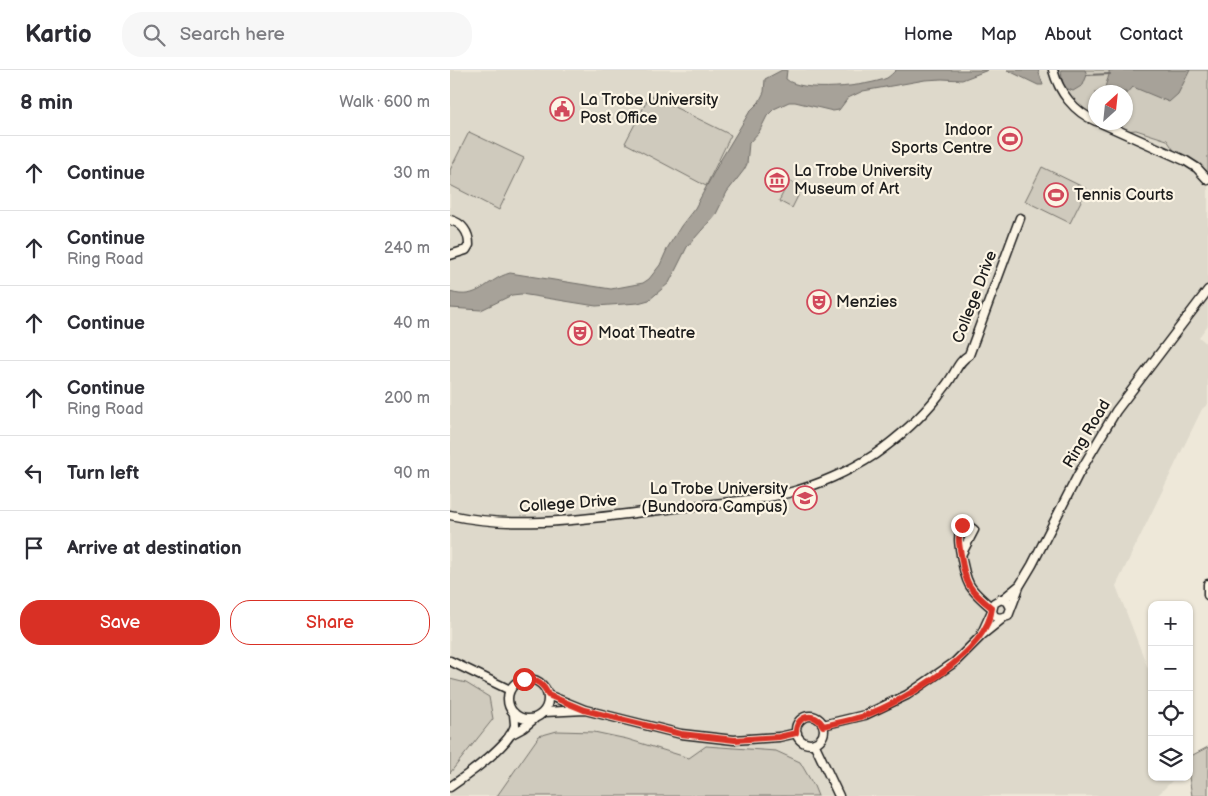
<!DOCTYPE html>
<meta charset="utf-8">
<style>
:root{--surface:#fff;--page:#f7f7f7;--text:#2b2b33;--muted:#7c7c81;--line:#e1e1e2;--accent:#d93025}
body{margin:0;font-family:"Balsamiq Sans",sans-serif;background:var(--page);color:var(--text)}
.controls{position:absolute;right:15px;bottom:15px;display:grid;overflow:hidden;border-radius:10px;box-shadow:0 1px 4px #0004}
.controls button{width:45px;height:45px;display:grid;place-items:center;padding:0;border:0;border-bottom:1px solid var(--line);background:var(--surface);color:var(--text);font:25px sans-serif}
.compass{position:absolute;left:638px;top:15px;width:45px;height:45px;border-radius:50%;background:var(--surface);box-shadow:0 1px 4px #0004;rotate:27deg}
.stop{position:absolute;width:15px;height:15px;margin:-11px;border:4px solid #d93025;border-radius:50%;background:#fff}
.stop.end{background:#d93025;border-color:#fff;box-shadow:0 1px 5px #0008}
.list{margin:0;padding:0;list-style:none}
h2{display:flex;justify-content:space-between;align-items:center;height:65px;margin:0;padding:0 20px;font-size:21px}
h2 small{font-size:16px;font-weight:400;color:var(--muted)}
.list li{display:grid;grid-template-columns:32px 1fr auto;gap:15px;align-items:center;box-sizing:border-box;height:75px;padding:0 20px;border-top:1px solid var(--line)}
.list b{display:block;font-size:19px;white-space:nowrap}
.list p{margin:0;font-size:16px;white-space:nowrap;color:var(--muted)}
.list em{font-size:16px;font-style:normal;color:var(--muted)}
.actions{display:flex;gap:10px;padding:15px 20px}
.actions a{flex:1;padding:11px 0;border:1px solid var(--accent);border-radius:20px;text-align:center;font-size:18px;color:var(--accent)}
.actions .main{background:var(--accent);color:#fff}
.icon{flex:none;width:28px;height:28px;fill:none;stroke:currentColor;stroke-width:2;stroke-linecap:round;stroke-linejoin:round}
.map{position:relative;flex:none;width:758px;height:726px;overflow:hidden}
header{display:flex;align-items:center;gap:30px;box-sizing:border-box;height:70px;padding:0 25px;background:var(--surface);border-bottom:1px solid var(--line)}
header strong{font-size:24px}
nav{display:flex;gap:28px;margin-inline-start:auto;font-size:18px}
.search{width:350px;height:45px;background:var(--page);display:flex;align-items:center;gap:12px;box-sizing:border-box;padding:0 18px;border-radius:20px;color:var(--muted);font-size:19px}
main{display:flex}
aside{flex:1;background:var(--surface)}
.map>svg:first-child{display:block}
.built{fill:#ded9cb}
.green{fill:#cfcabd;stroke:#76736c;fill-rule:evenodd}
.water{fill:#a7a299;stroke:#6f6c67}
.lines{fill:none;stroke-linecap:round;stroke-linejoin:round}
.stream{stroke:#6f6c67;stroke-width:2}
.minor-casing{stroke:#1c1c1c;stroke-width:11}
.minor{stroke:#fcf5e5;stroke-width:8}
.route{stroke:#d93025;stroke-width:6}
.labels{text-anchor:middle;dominant-baseline:central;stroke-width:4.5;stroke-linejoin:round;paint-order:stroke}
.poi-label{font-size:16px;fill:#1c1c1c;stroke:#fcf5e5;text-anchor:start}
.street-label{font-size:16px;fill:#1c1c1c;stroke:#fcf5e5}
</style>
<header>
<strong>Kartio</strong>
<div class="search"><svg class="icon" aria-label="search" viewBox="0 0 24 24"><circle cx="10" cy="10" r="6"/><path d="M15 15l6 6"/></svg>Search here</div>
<nav><a>Home</a><a>Map</a><a>About</a><a>Contact</a></nav>
</header>
<main>
<aside>
<h2>8 min<small>Walk · 600 m</small></h2>
<ul class="list">
<li><svg class="icon" aria-label="ahead" viewBox="0 0 24 24"><path d="M12 20V5M6 11l6-6 6 6"/></svg><div><b>Continue</b></div><em>30 m</em></li>
<li><svg class="icon" aria-label="ahead" viewBox="0 0 24 24"><path d="M12 20V5M6 11l6-6 6 6"/></svg><div><b>Continue</b><p>Ring Road</p></div><em>240 m</em></li>
<li><svg class="icon" aria-label="ahead" viewBox="0 0 24 24"><path d="M12 20V5M6 11l6-6 6 6"/></svg><div><b>Continue</b></div><em>40 m</em></li>
<li><svg class="icon" aria-label="ahead" viewBox="0 0 24 24"><path d="M12 20V5M6 11l6-6 6 6"/></svg><div><b>Continue</b><p>Ring Road</p></div><em>200 m</em></li>
<li><svg class="icon" aria-label="left" viewBox="0 0 24 24"><path d="M17 20v-9H6M10 6l-5 5 5 5"/></svg><div><b>Turn left</b></div><em>90 m</em></li>
<li><svg class="icon" aria-label="arrive" viewBox="0 0 24 24"><path d="M6 21V4h12l-3 4 3 4H6"/></svg><div><b>Arrive at destination</b></div></li>
</ul>
<div class="actions"><a class="main">Save</a><a>Share</a></div>
</aside>
<div class="map">
<svg width="758" height="726" viewBox="0 0 758 726">
<rect width="100%" height="100%" fill="#eee8d9"/>
<filter id="ink" filterUnits="userSpaceOnUse"><feTurbulence type="fractalNoise" baseFrequency=".02" numOctaves="2"/><feDisplacementMap in="SourceGraphic" scale="10" xChannelSelector="R" yChannelSelector="G"/><feConvolveMatrix kernelMatrix="1 2 1 2 8 2 1 2 1" color-interpolation-filters="sRGB"/></filter>
<g filter="url(#ink)">
<path class="built" d="M0 0H608L614 20 662 61 686 60 717 70 725 82 751 95 758 103V255L749 267 758 275V334L752 339 666 516 702 609V707H726L707 726H0Z"/>
<path class="green" d="M608 0H758V103L751 95 725 82 717 70 686 60 662 62 644 53 621 32 614 20ZM646 22H676V52H646Z
M200 25 281 65 256 116 175 73Z
M19 62 74 88 49 140 0 115V100Z
M592 97 637 119 620 153 575 131Z
M339 111 352 118 342 138 329 131Z
M0 609 16 613 39 627 43 649 0 703Z
M107 661 144 662 177 669 239 688 256 676 326 681 350 692 364 716 368 726H47L89 666Z
M758 677V726H742L739 707V687Z"/>
<path class="water" d="M332 0H337L336 9C352 24 418 16 437 8 440 6 443 3 446 0H538L512 10 492 9 475 10 413 21 398 28 389 40 383 41 345 32H339L324 39 317 46 309 62 299 73 297 94 294 100 277 122 266 144 237 177 219 213 199 230 188 233 146 236 71 224 62 225 31 240 0 238V222C29 231 35 210 60 203L161 219 193 213 199 209 210 195 218 177 231 156 245 138 270 91 300 41 309 32 314 22 315 9Z
M557 0H588L593 15H588Z
M611 0H635L637 5 633 15 623 21 613 17Z
M659 0H740L728 24 719 32 683 17 676 25V22H655C654 14 660 8 659 0Z"/>
<g class="lines">
<path class="stream" d="M637 5 660 4"/>
<g class="minor-casing">
<path id="minor" d="M603 0C609 22 624 42 646 51
M649 52 736 91 747 98 758 110
M0 150C12 153 19 162 19 175L16 180 0 185
M0 445C72 461 146 447 218 439 257 434 299 432 338 423 366 416 400 401 424 385 448 368 469 350 488 326 492 320 497 315 501 308 507 299 509 291 519 285L570 148
M511 485 524 460 516 454 511 456C508 467 509 474 511 484 516 514 518 518 542 538
M758 514V525
M553 529 570 515 582 495 628 405 666 341 758 220
M561 538 558 532 551 529 544 533 542 541 544 546 549 548 558 546 569 517
M532 563 542 541
M0 591 60 620
M58 629a20 20 0 1 1 40 0a20 20 0 1 1-40 0Z
M98 625 135 640 231 664 284 670 329 667 347 663
M94 642 135 640
M346 660a14 14 0 1 1 28 0a14 14 0 1 1-28 0Z
M373 655 415 645 457 625 505 592 532 565 552 549
M60 665 73 658 84 649
M364 673 389 726
M0 717C16 706 61 674 65 655 65 652 64 647 64 643"/>
</g>
<use href="#minor" class="minor"/>
</g>
</g>
<g class="lines" filter="url(#ink)">
<path class="route" d="M74 609C86 609 94 614 98 625L134 640 231 664 285 670 329 667 346 663C345 646 365 640 373 656 387 653 401 650 414 646 454 631 537 583 542 538 519 520 515 514 511 485 509 474 507 466 512 455"/>
</g>
<defs>
<g id="civic-ring" transform="scale(1.25)"><circle r="9.5" fill="#fcf5e5" stroke="#d1495b" stroke-width="1.5"/><path d="M-.6-6.5H3V-4.5H.6V-3L4-1V1h2V6H-6V1h2V-1L-.6-3ZM-1.2 2.5V6h2.4V2.5Z" fill="#d1495b"/></g>
<g id="stadium-ring" transform="scale(1.25)"><circle r="9.5" fill="#fcf5e5" stroke="#d1495b" stroke-width="1.5"/><path d="M0-5a6.5 5 0 1 0 0 10a6.5 5 0 1 0 0-10ZM-3.5-1.8h7v3.6h-7Z" fill="#d1495b"/></g>
<g id="museum-ring" transform="scale(1.25)"><circle r="9.5" fill="#fcf5e5" stroke="#d1495b" stroke-width="1.5"/><path d="M0-6L6-3V-2H-6V-3ZM-5-1h2V3h-2ZM-1-1h2V3h-2ZM3-1h2V3H3ZM-6 4H6V6H-6Z" fill="#d1495b"/></g>
<g id="theatre-ring" transform="scale(1.25)"><circle r="9.5" fill="#fcf5e5" stroke="#d1495b" stroke-width="1.5"/><path d="M-5-5.5Q0-4 5-5.5V0Q5 5 0 6Q-5 5-5 0ZM-3.3-2.5H-1v1.5H-3.3ZM1-2.5H3.3v1.5H1ZM-2.8 1Q0 5.5 2.8 1Z" fill="#d1495b"/></g>
<g id="university-ring" transform="scale(1.25)"><circle r="9.5" fill="#fcf5e5" stroke="#d1495b" stroke-width="1.5"/><path d="M0-5L7-2L0 1L-7-2ZM-4 1L0 2.5L4 1V4Q0 6-4 4Z" fill="#d1495b"/></g>
</defs>
<g fill-rule="evenodd">
<use href="#civic-ring" x="112" y="39"/>
<use href="#stadium-ring" x="560" y="69"/>
<use href="#museum-ring" x="327" y="110"/>
<use href="#stadium-ring" x="606" y="125"/>
<use href="#theatre-ring" x="369" y="232"/>
<use href="#theatre-ring" x="130" y="263"/>
<use href="#university-ring" x="355" y="428"/>
</g>
<g class="labels">
<g class="poi-label">
<text x="130" y="30">La Trobe University<tspan x="130" dy="18">Post Office</tspan></text>
<text x="542" y="60" text-anchor="end">Indoor<tspan x="542" dy="18">Sports Centre</tspan></text>
<text x="344" y="101">La Trobe University<tspan x="344" dy="18">Museum of Art</tspan></text>
<text x="624" y="125">Tennis Courts</text>
<text x="386" y="232">Menzies</text>
<text x="148" y="263">Moat Theatre</text>
<text x="338" y="419" text-anchor="end">La Trobe University<tspan x="338" dy="18">(Bundoora Campus)</tspan></text>
</g>
<g class="street-label">
<text transform="translate(525 227) rotate(-69)">College Drive</text>
<text transform="translate(637 364) rotate(-59)">Ring Road</text>
<text transform="translate(118 434) rotate(-4)">College Drive</text>
</g>
</g>
</svg>
<div class="controls">
<button>+</button>
<button>−</button>
<button><svg class="icon" aria-label="locate" viewBox="0 0 24 24"><circle cx="12" cy="12" r="6"/><path d="M12 2v4M12 18v4M2 12h4M18 12h4"/></svg></button>
<button><svg class="icon" aria-label="layers" viewBox="0 0 24 24"><path d="M12 4l9 5-9 5-9-5zM3 14l9 5 9-5"/></svg></button>
</div>
<svg class="compass" viewBox="-18 -18 36 36"><path d="M0-13l5 13h-10z" fill="#e53935"/><path d="M0 13l5-13h-10z" fill="#7c7c81"/></svg>
<div class="stop" style="left:74px;top:609px"></div>
<div class="stop end" style="left:512px;top:455px"></div>
</div>
</main>
